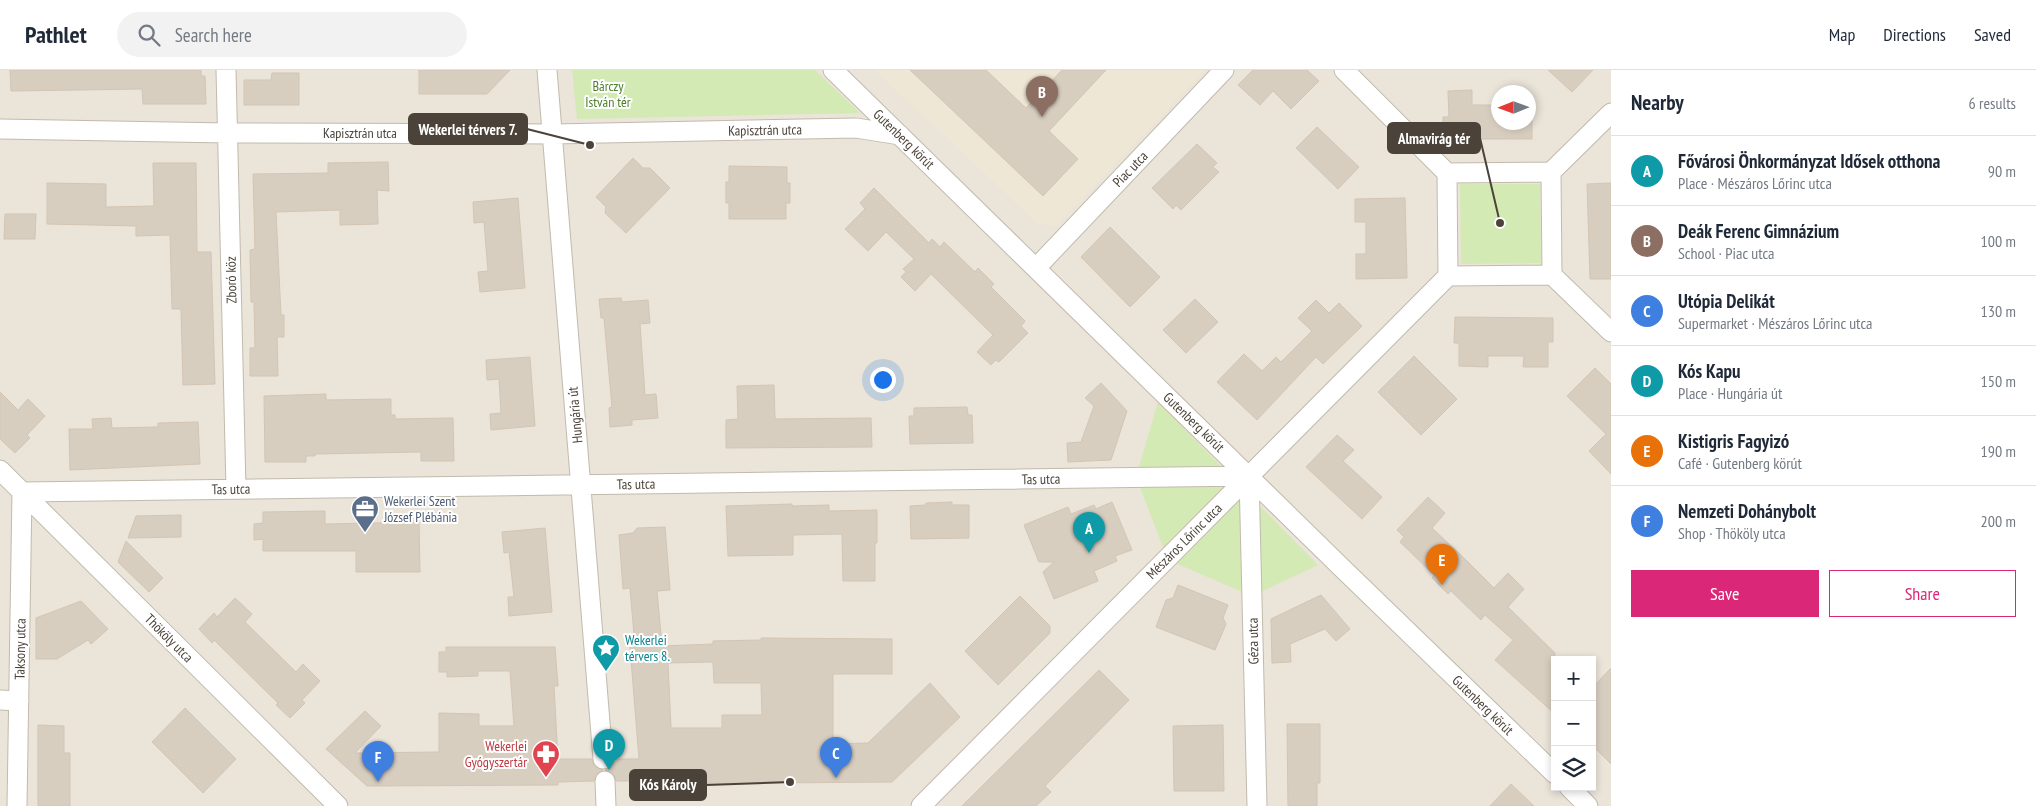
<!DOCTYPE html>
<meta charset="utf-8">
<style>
:root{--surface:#fff;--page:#f2f2f3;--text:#1f2937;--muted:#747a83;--line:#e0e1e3;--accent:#db2777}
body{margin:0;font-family:"PT Sans Narrow",sans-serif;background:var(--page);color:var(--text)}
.controls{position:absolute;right:15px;bottom:15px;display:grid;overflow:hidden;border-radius:0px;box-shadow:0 2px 8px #0003}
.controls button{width:45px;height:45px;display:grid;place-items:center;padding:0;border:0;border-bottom:1px solid var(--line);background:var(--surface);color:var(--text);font:25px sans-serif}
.compass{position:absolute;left:1491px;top:15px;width:45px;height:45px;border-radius:50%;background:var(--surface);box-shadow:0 2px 8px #0003;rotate:269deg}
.you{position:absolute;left:882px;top:309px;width:18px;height:18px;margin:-12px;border:4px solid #fff;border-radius:50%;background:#1a73e8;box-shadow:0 0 0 8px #1a73e833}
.badge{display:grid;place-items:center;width:32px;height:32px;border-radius:50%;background:var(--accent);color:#fff;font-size:16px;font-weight:700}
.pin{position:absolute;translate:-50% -41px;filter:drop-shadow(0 1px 2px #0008)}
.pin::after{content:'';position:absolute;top:26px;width:18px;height:15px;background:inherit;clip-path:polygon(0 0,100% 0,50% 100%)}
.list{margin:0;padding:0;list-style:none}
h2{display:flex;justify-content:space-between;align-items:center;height:65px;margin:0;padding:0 20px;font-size:21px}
h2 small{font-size:16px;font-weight:400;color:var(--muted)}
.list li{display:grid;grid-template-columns:32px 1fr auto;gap:15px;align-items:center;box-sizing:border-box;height:70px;padding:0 20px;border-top:1px solid var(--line)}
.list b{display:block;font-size:19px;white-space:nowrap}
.list p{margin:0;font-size:16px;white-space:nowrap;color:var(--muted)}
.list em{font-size:16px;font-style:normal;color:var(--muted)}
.actions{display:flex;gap:10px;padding:15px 20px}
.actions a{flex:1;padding:11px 0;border:1px solid var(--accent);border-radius:0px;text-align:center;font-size:18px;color:var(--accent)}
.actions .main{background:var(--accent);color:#fff}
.icon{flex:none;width:28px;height:28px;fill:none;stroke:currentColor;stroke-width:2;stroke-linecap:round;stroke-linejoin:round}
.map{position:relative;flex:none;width:1611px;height:736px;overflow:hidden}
header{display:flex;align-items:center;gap:30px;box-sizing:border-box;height:70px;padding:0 25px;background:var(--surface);border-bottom:1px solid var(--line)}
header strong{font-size:24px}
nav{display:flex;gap:28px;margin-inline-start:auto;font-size:18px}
.search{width:350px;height:45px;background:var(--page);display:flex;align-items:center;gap:12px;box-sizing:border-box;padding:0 18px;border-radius:28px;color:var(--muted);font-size:19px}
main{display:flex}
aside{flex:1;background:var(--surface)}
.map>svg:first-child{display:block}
.residential{fill:#eae4d9;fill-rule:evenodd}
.education{fill:#efe7d5}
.green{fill:#d4eab4}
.building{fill:#d8cec0;stroke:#d3c5b3;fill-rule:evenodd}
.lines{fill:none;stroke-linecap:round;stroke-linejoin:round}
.street-casing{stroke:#c2baad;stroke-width:21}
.street{stroke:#fff;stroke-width:19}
.labels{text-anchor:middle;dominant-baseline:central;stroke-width:4;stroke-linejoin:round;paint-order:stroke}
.park-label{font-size:14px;fill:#4d7f2a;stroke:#fff}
.street-label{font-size:14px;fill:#4b4339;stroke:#fff}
.service-label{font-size:14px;fill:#4e5e75;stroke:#fff;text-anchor:start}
.culture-label{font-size:14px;fill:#0d838f;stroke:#fff;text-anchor:start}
.health-label{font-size:14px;fill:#be3a42;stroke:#fff;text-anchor:end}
.leader{fill:none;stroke:#4b4339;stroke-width:2}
.callout-dot{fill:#4b4339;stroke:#fff;stroke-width:2}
.callout{fill:#4b4339;stroke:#4b4339;stroke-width:2}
.callout-label{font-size:15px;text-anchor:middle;font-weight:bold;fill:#fff}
</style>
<header>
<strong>Pathlet</strong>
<div class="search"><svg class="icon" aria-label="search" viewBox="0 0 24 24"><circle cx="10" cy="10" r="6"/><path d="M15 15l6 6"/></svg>Search here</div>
<nav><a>Map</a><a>Directions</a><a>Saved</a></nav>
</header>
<main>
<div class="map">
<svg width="1611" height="736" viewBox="0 0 1611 736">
<rect width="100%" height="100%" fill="#f6f2eb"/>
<path class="residential" d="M0 0H1611V736H0ZM1498 22H1528V52H1498ZM1555 590H1592V717H1555Z"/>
<path class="education" d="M875 0H1205L1055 157 1037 153Z"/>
<path class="green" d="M572 0H815L860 43 577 49Z
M1460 114H1540L1541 193 1461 194Z
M1158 332 1318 495 1252 526 1168 490 1136 407Z"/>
<path class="building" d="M10 0H201V6H205L206 34H143L142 19 11 21Z
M419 0H510L487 24H419Z
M910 0H986L1026 38 1062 0H1106L1049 61 1078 89 1043 126Z
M1253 0H1307L1319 11 1291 39 1273 21 1260 35 1238 15Z
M1548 0H1593L1572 22Z
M272 3H299V35H244V10H271Z
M1472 20V35H1498V52H1528V35H1532V69H1443V47H1449L1448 21Z
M1317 57 1359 97 1338 119 1296 78Z
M1197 74 1217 93 1213 97 1219 102 1181 140 1176 135 1173 139 1152 118Z
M633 88 643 98H650L670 118 626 163 605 143 606 137 596 127Z
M388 92 389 121 377 120 378 154 340 155V140L276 142 281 245H284V267H277L278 306H250V278H255L254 232H251L250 180 255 179 253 104 328 103V93Z
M153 93H196L197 182H211L215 314 183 315 181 239H172L170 165 136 166V156L47 154V113L106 114V137L154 136Z
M729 96 787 97V113H790V133H786V149H729V133H726V112H729Z
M1611 113V209H1590L1587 114Z
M874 118 929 173 932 169 940 177 944 172 975 202 978 198 994 214 991 217 1025 251 1021 256 1028 263 999 292 996 290 991 295 977 282 993 265 931 204 915 221 901 207 906 202 903 199 914 189 886 162 868 181 845 159 865 139 860 133Z
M518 128 525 218 480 222 478 202 488 201 484 152 474 153 473 132Z
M1405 128 1407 208 1356 209V184H1366V152H1355V129Z
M5 144H36L35 169H4Z
M1110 157 1160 207 1130 237 1081 187Z
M621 228 622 232 648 230 650 253 640 254 645 325 656 324 658 348 632 350V355L610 357 609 338 612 337 604 248H601L599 229Z
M1195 229 1218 252 1186 283 1163 260Z
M1316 230 1329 243 1339 233 1362 256 1323 294 1316 287 1257 350 1217 312 1244 284 1262 301 1276 287 1281 292 1312 261 1298 248Z
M1455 247 1553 248V272H1548V297H1523L1524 286H1488V297L1459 296V273H1454Z
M1414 286 1457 329 1421 365 1378 322Z
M530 287 535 356 491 360 490 344 501 343 499 309 487 310 486 290Z
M1595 298 1611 314V404L1589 381 1606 364 1567 326Z
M1101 313 1127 341 1111 390 1068 392 1067 373 1081 372 1094 336 1085 328Z
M774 315 775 349 871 348 872 377 726 378V350L738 349 737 316Z
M0 322 18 340 28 329 45 346 27 365 30 368 15 383 0 369Z
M326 324V330L391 329V345H395V349L453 348 454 391H421V382L315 384V386H306V392H265L264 326Z
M967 337 968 345H972L973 373 910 374 909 346H914V338Z
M111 348 112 358 158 357V353L198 352 200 394 70 400 69 359H93L92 349Z
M1337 365 1354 380 1343 391 1382 427 1362 449 1306 397Z
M1428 427 1445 443 1432 458 1465 489 1494 518 1508 503 1524 519 1508 537 1555 583V644L1495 590 1513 570 1485 545 1481 550 1451 521 1448 524 1432 508 1434 505 1400 472 1404 467 1397 460Z
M952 432V435H969V468L911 469 910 436 926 435V433Z
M1112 432 1132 480 1115 486 1117 491 1094 501 1098 511 1054 529 1043 502 1054 492H1039L1024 455 1068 437 1071 444 1094 435 1096 439Z
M792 434V436L829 435V441L877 440V473H875V511H843L842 464 793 465V485L728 486 726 436Z
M325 441V454L419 452 420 502H356V481H263V469L254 470V454L263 453V442Z
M181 445V467L128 468 136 446Z
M665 457 670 520 657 521 662 576 713 574V571L761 570V568L892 569V604H833V674L868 673 930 613 960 647 892 712 639 714V711H616L614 705 605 700 613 694 614 689H639L630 577H635L630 518 623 519 619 465 633 463 637 458ZM713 592 714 613H761L762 645H722V658H671L668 593Z
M545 458 552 542 509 546 508 527H514L509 482 504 483 502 462Z
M126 471 163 508 149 522 118 492Z
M1178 515 1228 535 1223 548 1226 554 1215 580 1156 557 1166 530 1173 528Z
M1321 525 1350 559 1336 571 1325 559 1290 574 1291 592 1272 593 1271 549Z
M1020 526 1050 556V563L998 615 965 581Z
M235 528 252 544 245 552 296 602 303 594 320 611 302 630 305 633 290 648 276 635 278 633 214 570 212 573 199 559 214 543 217 547Z
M81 531 108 559 91 574 88 570 57 589H36V548Z
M446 577H555L558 616H554L558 689H592L594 696 603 700 595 705 594 711 558 712V715L367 716 326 679 365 641 381 656 355 683 439 682V643L479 644V656H514L510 601H478V606L447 607V602H439V582H446Z
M1611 598V694L1592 675V618Z
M1099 600 1129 630 1045 716 1051 722 1036 736H962Z
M185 638 236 689 203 723 152 672Z
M1287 654H1320V713H1317V736H1288Z
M38 655 64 656V683H70V736H38Z
M1223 655 1224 721H1174L1173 656Z
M1511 714 1534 736H1490Z"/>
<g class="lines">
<g class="street-casing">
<path id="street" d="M226 0 236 419
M547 0 603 689
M833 0 1342 498 1555 704
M1344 0 1447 103
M0 59 227 63 553 64 856 58 900 65
M1551 102 1552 205 1448 206 1447 103Z
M1551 102 1611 43
M1036 198 1224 0
M1552 205 1611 262
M0 400 338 736
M1249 406 1257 736
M22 422 1249 406
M0 630 19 631
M605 711 606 736
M1569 717 1588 736
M17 736 22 422
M921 736 1448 206"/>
</g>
<use href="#street" class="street"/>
</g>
<defs>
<g id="office-pin" transform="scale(1.4375)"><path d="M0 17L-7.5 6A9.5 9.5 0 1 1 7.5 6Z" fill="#5c6f8a" stroke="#fff"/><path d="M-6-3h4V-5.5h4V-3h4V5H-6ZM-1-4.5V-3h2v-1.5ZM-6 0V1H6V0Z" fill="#fff"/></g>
<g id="sight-pin" transform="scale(1.4375)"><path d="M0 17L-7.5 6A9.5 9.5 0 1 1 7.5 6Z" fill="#0f9aa8" stroke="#fff"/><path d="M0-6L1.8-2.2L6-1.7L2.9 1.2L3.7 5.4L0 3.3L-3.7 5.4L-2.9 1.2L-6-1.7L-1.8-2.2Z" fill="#fff"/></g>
<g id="pharmacy-pin" transform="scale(1.4375)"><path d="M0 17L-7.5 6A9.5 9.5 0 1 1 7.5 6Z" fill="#e0444e" stroke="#fff"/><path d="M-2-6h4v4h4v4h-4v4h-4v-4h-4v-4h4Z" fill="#fff"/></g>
</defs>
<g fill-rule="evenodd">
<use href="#office-pin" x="365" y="439"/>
<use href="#sight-pin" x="606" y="578"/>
<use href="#pharmacy-pin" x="546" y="684"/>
</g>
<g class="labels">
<g class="park-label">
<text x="608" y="16">Bárczy<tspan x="608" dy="16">István tér</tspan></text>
</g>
<g class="street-label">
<text transform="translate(765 60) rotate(-1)">Kapisztrán utca</text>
<text x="360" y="63">Kapisztrán utca</text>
<text transform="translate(904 69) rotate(44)">Gutenberg körút</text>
<text transform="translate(1130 99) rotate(-46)">Piac utca</text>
<text transform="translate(231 210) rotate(-91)">Zboró köz</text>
<text transform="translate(575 345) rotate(-95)">Hungária út</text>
<text transform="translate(1194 352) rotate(44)">Gutenberg körút</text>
<text transform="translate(1041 409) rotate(-1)">Tas utca</text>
<text transform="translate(636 414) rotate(-1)">Tas utca</text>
<text transform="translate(231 419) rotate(-1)">Tas utca</text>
<text transform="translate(1184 471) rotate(-45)">Mészáros Lőrinc utca</text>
<text transform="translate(169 568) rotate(45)">Thököly utca</text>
<text transform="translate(1253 571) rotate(-91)">Géza utca</text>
<text transform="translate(20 579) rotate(-89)">Taksony utca</text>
<text transform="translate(1483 635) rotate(44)">Gutenberg körút</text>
</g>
<g class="service-label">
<text x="384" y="431">Wekerlei Szent<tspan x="384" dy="16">József Plébánia</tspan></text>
</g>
<g class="culture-label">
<text x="625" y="570">Wekerlei<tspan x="625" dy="16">térvers 8.</tspan></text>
</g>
<g class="health-label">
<text x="527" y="676">Wekerlei<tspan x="527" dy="16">Gyógyszertár</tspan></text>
</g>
</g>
<path class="leader" d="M590 75L527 59M1500 153L1480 68M790 712L706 715"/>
<g class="callout-dot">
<circle cx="590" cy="75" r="5"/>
<circle cx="1500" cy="153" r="5"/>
<circle cx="790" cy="712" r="5"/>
</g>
<g class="callout">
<rect x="409" y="44" width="118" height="30" rx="5"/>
<rect x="1388" y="53" width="92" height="30" rx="5"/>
<rect x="630" y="700" width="76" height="30" rx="5"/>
</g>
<g class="callout-label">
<text x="468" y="65">Wekerlei térvers 7.</text>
<text x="1434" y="74">Almavirág tér</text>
<text x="668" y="720">Kós Károly</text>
</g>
</svg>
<div class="controls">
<button>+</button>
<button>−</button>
<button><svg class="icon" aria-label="layers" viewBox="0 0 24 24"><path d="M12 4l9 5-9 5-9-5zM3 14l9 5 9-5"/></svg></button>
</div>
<svg class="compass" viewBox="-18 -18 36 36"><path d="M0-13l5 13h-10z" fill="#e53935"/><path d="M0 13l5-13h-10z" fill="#747a83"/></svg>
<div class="you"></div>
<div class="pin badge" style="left:1089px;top:483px;background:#0f9aa8">A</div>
<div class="pin badge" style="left:1042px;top:47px;background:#8d6e63">B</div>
<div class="pin badge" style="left:836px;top:708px;background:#3f7fe0">C</div>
<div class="pin badge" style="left:609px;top:700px;background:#0f9aa8">D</div>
<div class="pin badge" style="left:1442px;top:515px;background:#e8710a">E</div>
<div class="pin badge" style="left:378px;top:712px;background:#3f7fe0">F</div>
</div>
<aside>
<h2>Nearby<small>6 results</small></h2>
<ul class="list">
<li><span class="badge" style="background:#0f9aa8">A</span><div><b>Fővárosi Önkormányzat Idősek otthona</b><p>Place · Mészáros Lőrinc utca</p></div><em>90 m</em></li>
<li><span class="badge" style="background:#8d6e63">B</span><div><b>Deák Ferenc Gimnázium</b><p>School · Piac utca</p></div><em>100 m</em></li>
<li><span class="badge" style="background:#3f7fe0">C</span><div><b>Utópia Delikát</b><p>Supermarket · Mészáros Lőrinc utca</p></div><em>130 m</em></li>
<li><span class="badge" style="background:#0f9aa8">D</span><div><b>Kós Kapu</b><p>Place · Hungária út</p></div><em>150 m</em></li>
<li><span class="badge" style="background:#e8710a">E</span><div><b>Kistigris Fagyizó</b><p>Café · Gutenberg körút</p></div><em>190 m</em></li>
<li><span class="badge" style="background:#3f7fe0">F</span><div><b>Nemzeti Dohánybolt</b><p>Shop · Thököly utca</p></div><em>200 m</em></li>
</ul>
<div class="actions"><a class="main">Save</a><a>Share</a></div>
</aside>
</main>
